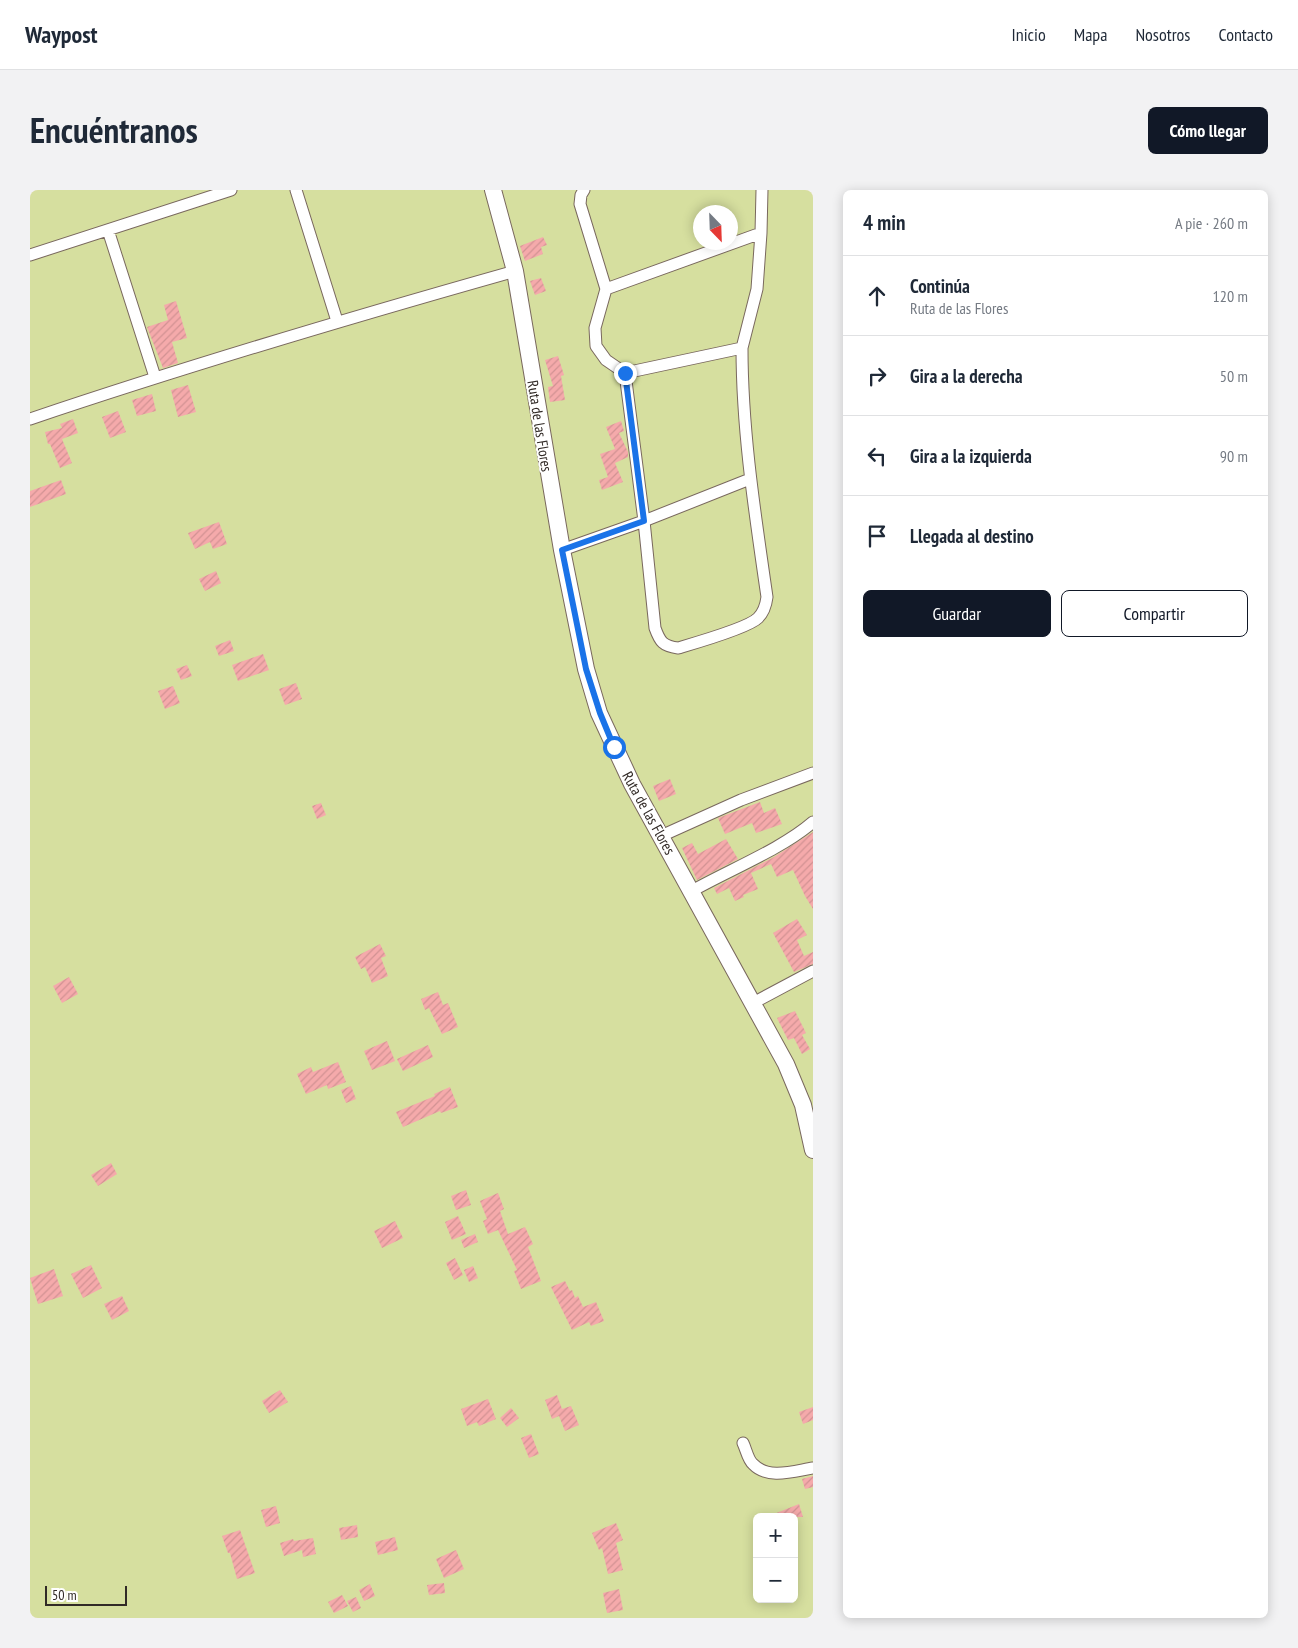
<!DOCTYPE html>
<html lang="es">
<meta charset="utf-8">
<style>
:root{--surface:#fff;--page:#f2f2f3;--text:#1f2937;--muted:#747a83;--line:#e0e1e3;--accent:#111827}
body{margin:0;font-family:"PT Sans Narrow",sans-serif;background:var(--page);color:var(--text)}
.controls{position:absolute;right:15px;bottom:15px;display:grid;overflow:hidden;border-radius:8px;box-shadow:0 2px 12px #0003}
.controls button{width:45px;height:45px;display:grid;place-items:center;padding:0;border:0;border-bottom:1px solid var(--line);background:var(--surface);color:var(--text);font:25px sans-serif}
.compass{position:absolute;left:663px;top:15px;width:45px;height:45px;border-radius:50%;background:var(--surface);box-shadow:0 2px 12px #0003;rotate:157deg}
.scale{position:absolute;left:15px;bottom:12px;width:82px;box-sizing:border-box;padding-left:5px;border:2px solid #312a26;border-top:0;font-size:14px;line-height:18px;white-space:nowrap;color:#312a26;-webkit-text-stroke:4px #fff;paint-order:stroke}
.stop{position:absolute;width:15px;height:15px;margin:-11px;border:4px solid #1a73e8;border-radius:50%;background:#fff}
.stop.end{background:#1a73e8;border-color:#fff;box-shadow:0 1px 5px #0008}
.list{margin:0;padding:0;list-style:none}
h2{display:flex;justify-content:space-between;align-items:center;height:65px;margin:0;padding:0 20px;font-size:21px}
h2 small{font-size:16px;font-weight:400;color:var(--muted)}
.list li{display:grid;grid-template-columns:32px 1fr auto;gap:15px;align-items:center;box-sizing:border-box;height:80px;padding:0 20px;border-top:1px solid var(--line)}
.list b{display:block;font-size:19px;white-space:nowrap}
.list p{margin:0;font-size:16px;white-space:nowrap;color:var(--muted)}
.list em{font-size:16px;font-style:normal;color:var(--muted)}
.actions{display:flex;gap:10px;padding:15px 20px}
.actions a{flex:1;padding:11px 0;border:1px solid var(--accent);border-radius:8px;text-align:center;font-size:18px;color:var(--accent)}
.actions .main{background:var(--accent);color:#fff}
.icon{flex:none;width:28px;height:28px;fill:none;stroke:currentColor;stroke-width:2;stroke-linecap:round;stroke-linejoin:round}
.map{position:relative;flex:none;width:783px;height:1428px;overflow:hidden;border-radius:8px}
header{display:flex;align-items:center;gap:30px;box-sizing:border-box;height:70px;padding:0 25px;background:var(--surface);border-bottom:1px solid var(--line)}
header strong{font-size:24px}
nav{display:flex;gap:28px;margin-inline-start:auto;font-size:18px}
.intro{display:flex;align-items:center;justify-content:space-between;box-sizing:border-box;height:120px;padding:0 30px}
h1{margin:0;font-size:35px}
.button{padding:12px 22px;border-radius:8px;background:var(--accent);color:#fff;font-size:18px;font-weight:700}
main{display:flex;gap:30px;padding:0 30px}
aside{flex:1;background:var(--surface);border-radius:8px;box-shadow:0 2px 12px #0003}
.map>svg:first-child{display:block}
.park{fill:#d6df9f;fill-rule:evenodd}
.building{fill:url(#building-hatch)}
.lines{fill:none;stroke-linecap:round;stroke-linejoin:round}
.street-casing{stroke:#79685e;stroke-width:13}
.secondary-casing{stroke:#79685e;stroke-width:18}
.street{stroke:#fff;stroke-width:11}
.secondary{stroke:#fff;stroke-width:16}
.route{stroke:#1a73e8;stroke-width:6}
.labels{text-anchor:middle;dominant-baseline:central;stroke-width:4;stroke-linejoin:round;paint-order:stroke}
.street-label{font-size:15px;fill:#312a26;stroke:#fff}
</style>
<header>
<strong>Waypost</strong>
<nav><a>Inicio</a><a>Mapa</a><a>Nosotros</a><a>Contacto</a></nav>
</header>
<div class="intro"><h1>Encuéntranos</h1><a class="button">Cómo llegar</a></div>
<main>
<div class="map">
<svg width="783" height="1428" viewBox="0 0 783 1428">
<defs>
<pattern id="building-hatch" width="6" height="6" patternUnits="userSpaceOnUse" patternTransform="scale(1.25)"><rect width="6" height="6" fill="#f5aaab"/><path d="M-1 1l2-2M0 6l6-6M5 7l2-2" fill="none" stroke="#d29293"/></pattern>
</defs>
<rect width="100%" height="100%" fill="#f8e4d9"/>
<path class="park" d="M0 0H783V1428H0ZM671 22H701V52H671ZM727 1327H764V1409H727Z"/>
<path class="building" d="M513 47 517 55 511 57 513 64 495 71 490 56Z
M511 88 516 101 505 105 500 91Z
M146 111 157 148 142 152 148 173 133 178 117 137 138 130 134 115Z
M528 166 534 185 531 186 535 210 520 212 518 197 523 196 515 170Z
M158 195 166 222 148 227 141 200Z
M122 204 126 221 107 226 102 210Z
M88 221 96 242 80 248 72 227Z
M43 229 48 243 32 249 42 273 30 278 20 254H18L15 242 32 238 30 234Z
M591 231 594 241 589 243 598 262V267L585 273 593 292 572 300 569 290 578 287 570 264 585 259 576 237Z
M31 290 36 304 0 317V301Z
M189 332 197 354 183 359 180 352 165 359 158 343Z
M186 381 191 393 175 401 169 389Z
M200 450 204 461 189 466 185 456Z
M233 464 239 480 208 491 202 475Z
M157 475 162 486 151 490 146 479Z
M266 493 272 509 255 515 249 499Z
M143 496 150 513 135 519 128 501Z
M640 589 646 604 629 611 623 596Z
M730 612 734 623 745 618 752 634 726 643 722 633 695 644 688 628Z
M291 613 296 625 287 629 282 616Z
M783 642V719L775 706 763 680 747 687 741 674 721 683 728 699 713 705 714 707 705 711 699 698 687 704 684 698 744 667Z
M696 649 708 669 667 690 652 658 662 653 668 664Z
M767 729 777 745 767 750 774 766 783 762V774L764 782 743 743Z
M350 754 356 766 351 768 358 786 342 793 335 777 331 779 325 767Z
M39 787 48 804 32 813 23 796Z
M408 802 413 815 418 813 428 837 412 844 399 818 395 820 391 809Z
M765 821 776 843 772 845 780 859 772 864 764 848 758 850 747 828Z
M357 851 365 871 342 880 334 861Z
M398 855 403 867 373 881 367 869Z
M308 872 316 892 298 899 297 895 276 904 267 884 281 877 283 882Z
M321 896 326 909 316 913 311 900Z
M420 897 428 917 411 923 410 921 373 937 366 922 405 906 404 904Z
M81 973 87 984 68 996 61 985Z
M436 1000 441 1015 426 1020 421 1006Z
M468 1003 474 1019 470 1021 478 1044 495 1037 503 1054 498 1057 511 1091 491 1099 484 1081 487 1080 468 1040 458 1044 453 1031 457 1029 450 1011Z
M428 1026 436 1044 422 1050 415 1032Z
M365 1031 373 1048 352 1058 344 1041Z
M445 1044 448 1052 434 1058 431 1050Z
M425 1068 433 1085 424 1090 416 1073Z
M61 1075 72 1098 53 1108 41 1084Z
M443 1076 448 1088 439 1092 434 1080Z
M24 1079 33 1106 8 1114 0 1088Z
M535 1091 540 1101 542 1100 545 1108 548 1106 553 1117 566 1112 574 1131 561 1136 559 1132 542 1140 521 1097Z
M92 1106 99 1121 82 1130 74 1114Z
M250 1200 258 1212 239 1223 232 1211Z
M527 1205 532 1219 541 1216 549 1235 535 1241 529 1226 522 1229 515 1210Z
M458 1209 466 1229 449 1236 447 1232 437 1236 431 1219Z
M783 1217V1230L773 1234 769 1222Z
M481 1218 489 1228 477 1237 470 1228Z
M501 1244 509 1264 499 1268 491 1248Z
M783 1286V1297L775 1299 772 1289Z
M769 1314 773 1327H739V1326Z
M246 1316 250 1333 236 1337 231 1320Z
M586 1333 593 1350 586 1353 593 1380 578 1384 572 1358 569 1360 562 1343Z
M327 1335 328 1347 311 1350 309 1338Z
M210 1340 225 1383 207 1389 200 1363H198L192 1346Z
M365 1347 368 1360 348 1365 345 1352Z
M283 1348 286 1364 273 1367 272 1360 254 1366 250 1353 263 1349 264 1351Z
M426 1360 434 1379 414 1388 406 1369Z
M414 1393 415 1403 399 1405 397 1395Z
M340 1394 345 1406 334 1411 329 1400Z
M589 1399 593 1420 577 1423 573 1403Z
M312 1405 318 1416 304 1423 298 1412Z
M326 1407 331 1418 323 1422 317 1411Z"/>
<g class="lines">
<g class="street-casing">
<path id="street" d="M266 0 307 131
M554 0 551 5 550 14 576 99 565 138 566 156 576 170 595 183 614 331 625 438C630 452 633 456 648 458 665 453 718 438 728 428 734 422 736 415 737 407 725 324 712 241 712 158L595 183
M78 40 125 187
M0 65 201 0
M576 99 731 43 732 0
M712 158 727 99 731 43
M0 229C160 175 322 127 485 81
M532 360 614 331 720 289
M631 646 711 610 783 583
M662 701C699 680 752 659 783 632
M723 813 783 781
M713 1253C716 1259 718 1270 723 1274 738 1290 764 1281 783 1278"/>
</g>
<g class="secondary-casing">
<path id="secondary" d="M463 0 485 81 532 360 556 479 569 523 602 594 756 874 773 915 783 960"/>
</g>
<use href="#street" class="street"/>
<use href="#secondary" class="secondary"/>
</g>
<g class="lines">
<path class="route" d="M584 557 570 523 556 479 532 360 614 331 595 183"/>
</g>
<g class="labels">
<g class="street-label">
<text transform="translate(510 236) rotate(81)">Ruta de las Flores</text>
<text transform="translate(619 623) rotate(61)">Ruta de las Flores</text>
</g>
</g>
</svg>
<div class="controls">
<button>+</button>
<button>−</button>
</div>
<svg class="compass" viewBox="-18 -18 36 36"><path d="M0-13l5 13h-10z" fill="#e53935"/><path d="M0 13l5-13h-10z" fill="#747a83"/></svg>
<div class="scale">50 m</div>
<div class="stop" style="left:584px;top:557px"></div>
<div class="stop end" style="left:595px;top:183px"></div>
</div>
<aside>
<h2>4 min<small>A pie · 260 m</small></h2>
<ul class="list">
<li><svg class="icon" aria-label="ahead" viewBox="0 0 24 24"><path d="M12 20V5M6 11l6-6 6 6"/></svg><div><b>Continúa</b><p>Ruta de las Flores</p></div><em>120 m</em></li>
<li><svg class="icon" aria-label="right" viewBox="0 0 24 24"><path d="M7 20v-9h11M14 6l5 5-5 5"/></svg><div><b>Gira a la derecha</b></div><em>50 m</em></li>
<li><svg class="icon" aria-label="left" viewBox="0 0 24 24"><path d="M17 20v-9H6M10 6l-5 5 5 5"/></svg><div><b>Gira a la izquierda</b></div><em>90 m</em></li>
<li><svg class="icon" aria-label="arrive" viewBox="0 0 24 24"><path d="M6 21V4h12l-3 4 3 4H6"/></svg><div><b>Llegada al destino</b></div></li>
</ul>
<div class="actions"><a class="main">Guardar</a><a>Compartir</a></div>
</aside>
</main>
